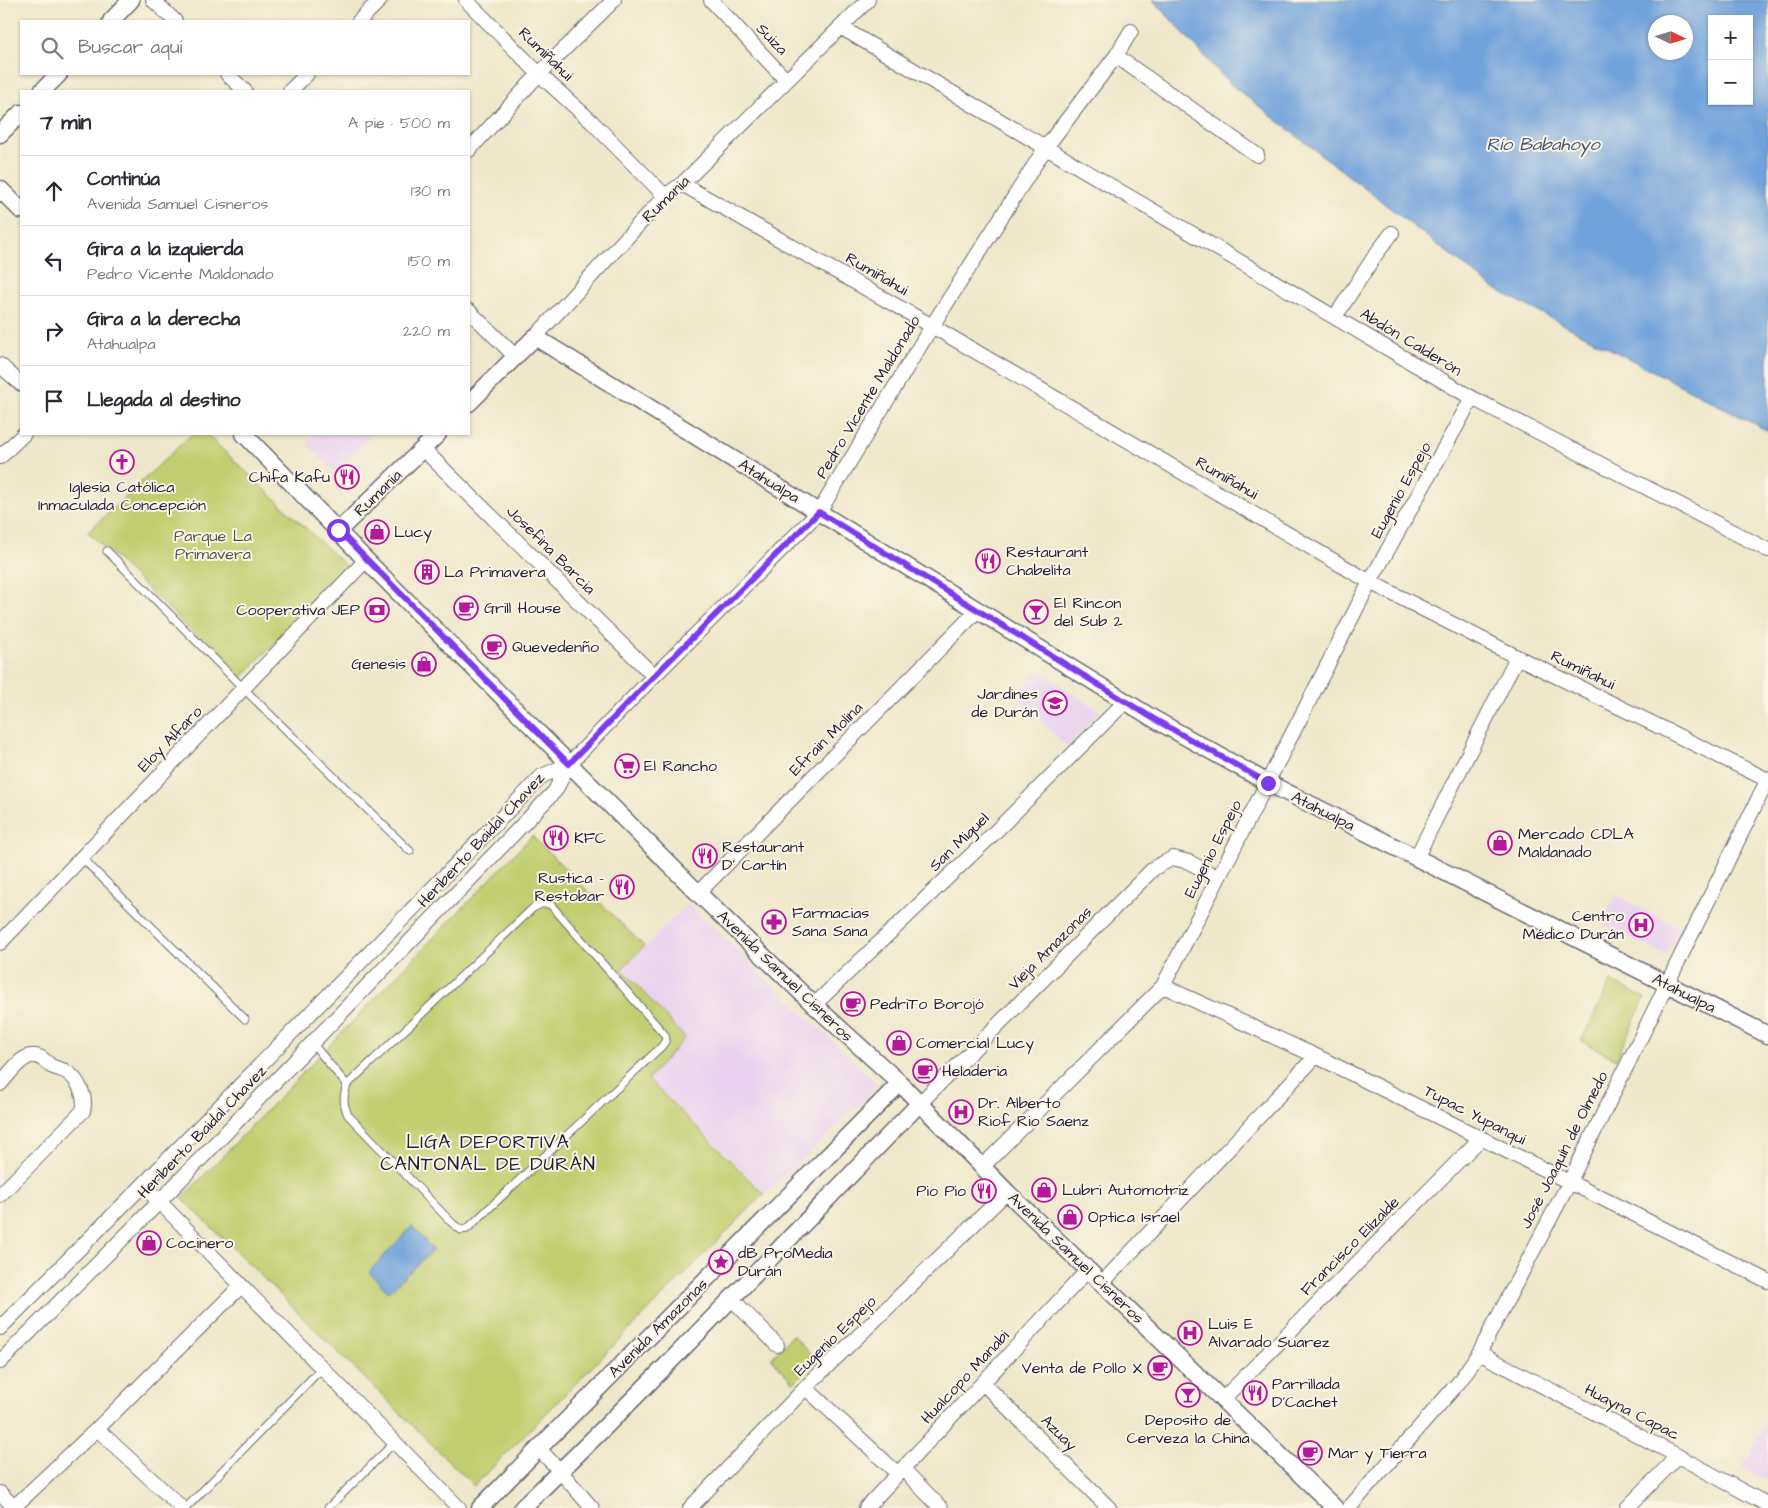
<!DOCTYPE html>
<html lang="es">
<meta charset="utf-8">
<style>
:root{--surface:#fff;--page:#f7f7f7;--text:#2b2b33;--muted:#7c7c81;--line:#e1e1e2}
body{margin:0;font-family:"Architects Daughter",sans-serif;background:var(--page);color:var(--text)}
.controls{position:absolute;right:15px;top:15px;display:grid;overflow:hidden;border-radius:0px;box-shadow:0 1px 4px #0004}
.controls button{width:45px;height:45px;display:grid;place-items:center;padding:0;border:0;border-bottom:1px solid var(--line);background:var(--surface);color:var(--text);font:25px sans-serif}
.compass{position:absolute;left:1648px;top:15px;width:45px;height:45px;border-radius:50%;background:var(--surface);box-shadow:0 1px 4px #0004;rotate:94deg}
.stop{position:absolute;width:15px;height:15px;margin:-11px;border:4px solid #7c3aed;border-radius:50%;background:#fff}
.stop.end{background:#7c3aed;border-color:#fff;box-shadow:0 1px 5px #0008}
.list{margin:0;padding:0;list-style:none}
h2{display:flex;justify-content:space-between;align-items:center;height:65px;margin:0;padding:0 20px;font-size:21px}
h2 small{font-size:16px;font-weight:400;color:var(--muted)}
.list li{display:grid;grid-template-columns:32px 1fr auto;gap:15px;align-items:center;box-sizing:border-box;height:70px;padding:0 20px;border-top:1px solid var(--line)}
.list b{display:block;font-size:19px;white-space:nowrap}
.list p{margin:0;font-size:16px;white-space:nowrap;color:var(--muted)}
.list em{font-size:16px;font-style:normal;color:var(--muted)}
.icon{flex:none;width:28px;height:28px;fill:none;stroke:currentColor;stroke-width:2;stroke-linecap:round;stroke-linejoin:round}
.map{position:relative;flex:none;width:1768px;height:1508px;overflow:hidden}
.search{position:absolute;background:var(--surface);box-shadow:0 1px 4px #0004;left:20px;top:20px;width:450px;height:55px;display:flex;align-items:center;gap:12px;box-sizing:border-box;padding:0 18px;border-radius:0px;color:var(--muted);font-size:19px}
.panel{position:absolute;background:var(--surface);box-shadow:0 1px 4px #0004;left:20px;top:90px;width:450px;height:345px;border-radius:0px}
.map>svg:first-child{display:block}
.built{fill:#e8d2ef}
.green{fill:#c1ce70;stroke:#727856}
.water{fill:#6fa2db;stroke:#48628b;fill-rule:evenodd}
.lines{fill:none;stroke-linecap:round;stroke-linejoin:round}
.service-casing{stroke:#69676d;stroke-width:9}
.minor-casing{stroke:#69676d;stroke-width:16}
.tertiary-casing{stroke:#69676d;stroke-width:19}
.service{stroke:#fff;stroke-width:7}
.minor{stroke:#fff;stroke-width:14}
.tertiary{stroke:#fff;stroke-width:16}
.route{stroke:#7c3aed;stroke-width:6}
.labels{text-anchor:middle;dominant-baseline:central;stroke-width:4;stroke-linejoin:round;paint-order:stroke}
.street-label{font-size:16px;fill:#22223b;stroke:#fcf5e5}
.poi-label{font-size:16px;fill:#22223b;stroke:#fcf5e5;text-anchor:start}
.park-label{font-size:16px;fill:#52564b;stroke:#fcf5e5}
.water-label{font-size:18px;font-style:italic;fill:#41557b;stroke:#fcf5e5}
.quarter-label{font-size:19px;letter-spacing:1px;fill:#22223b;stroke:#fcf5e5}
</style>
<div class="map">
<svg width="1768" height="1508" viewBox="0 0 1768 1508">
<rect width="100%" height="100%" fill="#fcf5e5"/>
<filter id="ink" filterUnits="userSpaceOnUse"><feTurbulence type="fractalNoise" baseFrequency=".02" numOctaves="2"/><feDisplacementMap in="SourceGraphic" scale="10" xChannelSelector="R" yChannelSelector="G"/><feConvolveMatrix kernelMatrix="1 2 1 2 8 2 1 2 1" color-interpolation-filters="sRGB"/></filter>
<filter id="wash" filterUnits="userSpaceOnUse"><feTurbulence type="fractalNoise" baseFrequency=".0096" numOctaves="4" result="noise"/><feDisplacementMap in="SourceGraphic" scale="20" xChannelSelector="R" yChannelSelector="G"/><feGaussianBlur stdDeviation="1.12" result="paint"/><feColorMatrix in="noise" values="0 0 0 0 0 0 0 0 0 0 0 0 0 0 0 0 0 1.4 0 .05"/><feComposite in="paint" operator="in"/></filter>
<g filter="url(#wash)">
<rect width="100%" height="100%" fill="#eee7c9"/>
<path class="built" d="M315 434H373L335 472 306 443Z
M1037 670 1100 711 1067 747 1015 695Z
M1616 895 1680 928 1666 956 1602 923Z
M688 904 879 1085 767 1194 648 1078 686 1038 623 969Z
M1768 1416V1481L1742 1468Z"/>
<path class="green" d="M192 434H206L347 567 241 678 88 532Z
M532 836 644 946 622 969 685 1038 648 1079 764 1194 474 1486 182 1198Z
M1611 981 1645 998 1616 1059 1581 1041Z
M793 1335 816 1361 794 1383 771 1359Z"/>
<path class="water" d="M1153 0H1768V431L1493 288 1230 84ZM1712 19H1749V101H1712ZM1656 22H1686V52H1656Z
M412 1226 433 1250 388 1292 369 1272Z"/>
</g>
<g filter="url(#ink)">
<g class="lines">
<g class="service-casing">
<path id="service" d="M107 551 243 688 410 851
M82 858 245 1019
M541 904H550L665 1035 666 1040 662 1046 467 1229 461 1230 452 1223 348 1115C343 1104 343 1097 347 1085L533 908Z
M312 1043 347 1085
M186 1508 322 1368
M328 1508 395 1442"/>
</g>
<g class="minor-casing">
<path id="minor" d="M153 0 175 21
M466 0 539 74 592 122 665 196
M711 0 786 80
M359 21 380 0
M842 28 1472 398 1768 550
M1116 56 1257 155
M227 74 245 91
M290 91 307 74
M469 150 539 74 614 0
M682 184 932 326 1370 582 1517 657 1768 780
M469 311 515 356
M1335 317 1376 254 1392 233
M535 337 665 196 682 184 868 0
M0 365 21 384
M423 449 654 676
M0 457 24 434
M1416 858 1517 657
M698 893 978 610
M0 943 366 560
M1163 986 1316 1056 1768 1281
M814 1005 988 839 1126 701
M0 1084C8 1076 19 1058 31 1056 39 1054 45 1061 51 1066 55 1068 60 1069 65 1071 78 1078 87 1097 83 1111L0 1195
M920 1103 1154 868 1173 858 1189 862 1218 878
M983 1166 1163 986 1370 582 1472 398
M143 1185 459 1508
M1102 1283 1316 1056
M731 1298 777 1345
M0 1328 143 1185 542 776 569 764
M1479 1353 1678 1456 1768 1505
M0 1362 159 1202 555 791 569 764 654 676 819 512 932 326 1046 147 1116 56 1131 31
M983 1383 1109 1508
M806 1388 898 1474
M1222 1400 1481 1138
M97 1429 182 1508
M539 1449 560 1471 592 1508
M903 1469 941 1508
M0 1493 15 1508
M14 1507 97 1429 241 1286
M690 1508 813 1380 1007 1192
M866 1508 1088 1270
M1349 1508 1459 1382 1479 1353 1569 1183 1768 779
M1627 1508 1678 1456"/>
</g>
<g class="tertiary-casing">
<path id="tertiary" d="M111 21 131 0
M42 91 59 74
M0 134 21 113
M0 189 21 210
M469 403 535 337 1154 719 1268 783 1768 1035
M244 434 366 560 698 893 814 1005 900 1083 1007 1192 1335 1508
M338 531 438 434
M480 1508 900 1083
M522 1508C659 1377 788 1239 920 1103"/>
</g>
<use href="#service" class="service"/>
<use href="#minor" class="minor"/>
<use href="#tertiary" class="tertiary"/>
</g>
</g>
<g class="lines" filter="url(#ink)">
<path class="route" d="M338 530 569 764 654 676 819 512 1154 719 1268 783"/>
</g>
<defs>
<g id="church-ring" transform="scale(1.25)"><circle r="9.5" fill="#fcf5e5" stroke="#b5179e" stroke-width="1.5"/><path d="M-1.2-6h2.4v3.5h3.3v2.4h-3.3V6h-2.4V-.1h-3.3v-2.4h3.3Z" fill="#b5179e"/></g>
<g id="restaurant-ring" transform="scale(1.25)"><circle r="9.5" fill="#fcf5e5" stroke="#b5179e" stroke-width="1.5"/><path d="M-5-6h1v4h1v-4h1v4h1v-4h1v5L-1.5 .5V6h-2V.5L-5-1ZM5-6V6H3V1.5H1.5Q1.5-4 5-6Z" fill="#b5179e"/></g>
<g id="shop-ring" transform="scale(1.25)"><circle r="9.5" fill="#fcf5e5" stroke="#b5179e" stroke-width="1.5"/><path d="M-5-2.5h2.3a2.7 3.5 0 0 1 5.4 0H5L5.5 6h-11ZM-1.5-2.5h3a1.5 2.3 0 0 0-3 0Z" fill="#b5179e"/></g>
<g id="building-ring" transform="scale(1.25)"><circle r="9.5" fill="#fcf5e5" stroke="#b5179e" stroke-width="1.5"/><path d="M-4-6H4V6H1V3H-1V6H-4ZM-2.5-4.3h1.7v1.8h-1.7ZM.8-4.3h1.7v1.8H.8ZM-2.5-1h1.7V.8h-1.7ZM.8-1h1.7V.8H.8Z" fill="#b5179e"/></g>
<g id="cafe-ring" transform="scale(1.25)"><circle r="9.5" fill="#fcf5e5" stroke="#b5179e" stroke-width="1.5"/><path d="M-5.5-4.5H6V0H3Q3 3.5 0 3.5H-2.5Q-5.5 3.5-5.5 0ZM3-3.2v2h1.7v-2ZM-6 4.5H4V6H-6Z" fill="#b5179e"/></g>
<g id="bank-ring" transform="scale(1.25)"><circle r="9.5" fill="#fcf5e5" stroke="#b5179e" stroke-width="1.5"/><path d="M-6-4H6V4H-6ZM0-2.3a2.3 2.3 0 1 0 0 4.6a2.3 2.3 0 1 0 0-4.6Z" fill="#b5179e"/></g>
<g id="bar-ring" transform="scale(1.25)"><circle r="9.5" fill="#fcf5e5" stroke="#b5179e" stroke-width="1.5"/><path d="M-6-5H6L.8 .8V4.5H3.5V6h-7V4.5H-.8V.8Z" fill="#b5179e"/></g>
<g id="school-ring" transform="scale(1.25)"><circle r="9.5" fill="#fcf5e5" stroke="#b5179e" stroke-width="1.5"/><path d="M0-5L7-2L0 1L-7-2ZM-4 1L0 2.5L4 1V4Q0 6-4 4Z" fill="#b5179e"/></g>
<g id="supermarket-ring" transform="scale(1.25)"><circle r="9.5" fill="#fcf5e5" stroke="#b5179e" stroke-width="1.5"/><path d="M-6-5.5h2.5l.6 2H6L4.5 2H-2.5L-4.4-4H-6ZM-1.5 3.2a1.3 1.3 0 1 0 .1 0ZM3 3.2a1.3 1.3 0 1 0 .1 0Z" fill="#b5179e"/></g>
<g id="pharmacy-ring" transform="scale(1.25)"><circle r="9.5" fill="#fcf5e5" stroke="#b5179e" stroke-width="1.5"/><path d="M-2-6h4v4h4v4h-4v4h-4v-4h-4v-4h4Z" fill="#b5179e"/></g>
<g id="hospital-ring" transform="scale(1.25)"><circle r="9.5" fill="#fcf5e5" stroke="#b5179e" stroke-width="1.5"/><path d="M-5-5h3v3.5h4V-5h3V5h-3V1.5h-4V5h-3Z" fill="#b5179e"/></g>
<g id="sight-ring" transform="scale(1.25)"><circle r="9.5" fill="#fcf5e5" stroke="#b5179e" stroke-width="1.5"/><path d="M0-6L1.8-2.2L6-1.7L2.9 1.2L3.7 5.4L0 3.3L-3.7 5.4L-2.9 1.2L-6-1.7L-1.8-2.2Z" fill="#b5179e"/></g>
</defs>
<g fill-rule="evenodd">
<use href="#church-ring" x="122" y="462"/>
<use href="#restaurant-ring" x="347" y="477"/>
<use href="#shop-ring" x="377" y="532"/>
<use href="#restaurant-ring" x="988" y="561"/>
<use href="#building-ring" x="427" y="572"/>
<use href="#cafe-ring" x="466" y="608"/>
<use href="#bank-ring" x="377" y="610"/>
<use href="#bar-ring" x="1036" y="612"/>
<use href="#cafe-ring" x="494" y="647"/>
<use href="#shop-ring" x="424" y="664"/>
<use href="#school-ring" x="1055" y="703"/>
<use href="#supermarket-ring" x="627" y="766"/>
<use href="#restaurant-ring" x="556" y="838"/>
<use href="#shop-ring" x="1500" y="843"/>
<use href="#restaurant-ring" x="705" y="856"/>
<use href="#restaurant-ring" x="622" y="887"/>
<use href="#pharmacy-ring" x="774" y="922"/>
<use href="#hospital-ring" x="1641" y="925"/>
<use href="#cafe-ring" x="853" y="1004"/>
<use href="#shop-ring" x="899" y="1043"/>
<use href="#cafe-ring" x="925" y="1071"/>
<use href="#hospital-ring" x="961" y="1112"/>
<use href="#shop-ring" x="1044" y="1190"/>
<use href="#restaurant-ring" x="984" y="1191"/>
<use href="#shop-ring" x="1070" y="1217"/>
<use href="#shop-ring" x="149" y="1243"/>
<use href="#sight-ring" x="721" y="1262"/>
<use href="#hospital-ring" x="1190" y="1333"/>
<use href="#cafe-ring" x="1160" y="1368"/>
<use href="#restaurant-ring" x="1255" y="1393"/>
<use href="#bar-ring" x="1188" y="1395"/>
<use href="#cafe-ring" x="1310" y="1453"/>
</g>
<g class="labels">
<g class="street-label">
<text transform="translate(772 39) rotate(46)">Suiza</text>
<text transform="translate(546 54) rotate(44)">Rumiñahui</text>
<text transform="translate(666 199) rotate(-44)">Rumania</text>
<text transform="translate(877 274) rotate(30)">Rumiñahui</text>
<text transform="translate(1411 342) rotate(31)">Abdón Calderón</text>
<text transform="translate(868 397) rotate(-59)">Pedro Vicente Maldonado</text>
<text transform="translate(1227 478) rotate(30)">Rumiñahui</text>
<text transform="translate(769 481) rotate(32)">Atahualpa</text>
<text transform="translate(1401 490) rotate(-61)">Eugenio Espejo</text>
<text transform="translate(378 493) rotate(-44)">Rumania</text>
<text transform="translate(551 550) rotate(45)">Josefina Barcia</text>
<text transform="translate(1583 670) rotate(26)">Rumiñahui</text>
<text transform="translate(170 739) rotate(-46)">Eloy Alfaro</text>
<text transform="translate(826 739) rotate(-45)">Efrain Molina</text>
<text transform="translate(1323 811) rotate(27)">Atahualpa</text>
<text transform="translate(481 840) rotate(-47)">Heriberto Baidal Chavez</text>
<text transform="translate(959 842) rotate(-44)">San Miguel</text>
<text transform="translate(1213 849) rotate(-63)">Eugenio Espejo</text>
<text transform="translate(1050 948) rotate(-45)">Vieja Amazonas</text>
<text transform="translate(785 976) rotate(44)">Avenida Samuel Cisneros</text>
<text transform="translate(1684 993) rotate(27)">Atahualpa</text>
<text transform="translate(1475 1115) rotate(27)">Tupac Yupanqui</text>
<text transform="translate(202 1132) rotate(-46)">Heriberto Baidal Chavez</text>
<text transform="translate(1564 1150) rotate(-63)">José Joaquín de Olmedo</text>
<text transform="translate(1350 1246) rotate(-45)">Francisco Elizalde</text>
<text transform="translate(1076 1258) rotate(44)">Avenida Samuel Cisneros</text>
<text transform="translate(658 1328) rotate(-45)">Avenida Amazonas</text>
<text transform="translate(835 1336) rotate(-44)">Eugenio Espejo</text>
<text transform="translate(965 1377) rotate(-47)">Hualcopo Manabi</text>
<text transform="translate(1632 1412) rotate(27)">Huayna Capac</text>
<text transform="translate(1059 1433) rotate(45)">Azuay</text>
</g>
<g class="poi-label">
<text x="330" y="477" text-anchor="end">Chifa Kafu</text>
<text x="122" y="487" text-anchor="middle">Iglesia Católica<tspan x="122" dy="18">Inmaculada Concepción</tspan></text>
<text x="394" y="532">Lucy</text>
<text x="1006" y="552">Restaurant<tspan x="1006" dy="18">Chabelita</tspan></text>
<text x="444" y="572">La Primavera</text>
<text x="1054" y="603">El Rincon<tspan x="1054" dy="18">del Sub 2</tspan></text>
<text x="484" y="608">Grill House</text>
<text x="360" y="610" text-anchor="end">Cooperativa JEP</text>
<text x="512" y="647">Quevedenño</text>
<text x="406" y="664" text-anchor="end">Genesis</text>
<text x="1038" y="694" text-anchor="end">Jardines<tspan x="1038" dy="18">de Durán</tspan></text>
<text x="644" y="766">El Rancho</text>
<text x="1518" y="834">Mercado CDLA<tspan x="1518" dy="18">Maldanado</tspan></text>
<text x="574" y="838">KFC</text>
<text x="722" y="847">Restaurant<tspan x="722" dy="18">D' Cartín</tspan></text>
<text x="604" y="878" text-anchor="end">Rustica -<tspan x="604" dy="18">Restobar</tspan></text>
<text x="792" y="913">Farmacias<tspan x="792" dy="18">Sana Sana</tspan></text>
<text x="1624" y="916" text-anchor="end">Centro<tspan x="1624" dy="18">Médico Durán</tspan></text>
<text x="870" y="1004">PedriTo Borojó</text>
<text x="916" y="1043">Comercial Lucy</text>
<text x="942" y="1071">Heladeria</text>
<text x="978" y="1103">Dr. Alberto<tspan x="978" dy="18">Riof Rio Saenz</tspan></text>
<text x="1062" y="1190">Lubri Automotriz</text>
<text x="966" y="1191" text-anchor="end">Pio Pio</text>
<text x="1088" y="1217">Optica Israel</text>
<text x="166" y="1243">Cocinero</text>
<text x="738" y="1253">dB ProMedia<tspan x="738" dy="18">Durán</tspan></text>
<text x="1208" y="1324">Luis E<tspan x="1208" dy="18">Alvarado Suarez</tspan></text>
<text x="1142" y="1368" text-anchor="end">Venta de Pollo X</text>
<text x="1272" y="1384">Parrillada<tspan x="1272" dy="18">D'Cachet</tspan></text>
<text x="1188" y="1420" text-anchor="middle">Deposito de<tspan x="1188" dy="18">Cerveza la China</tspan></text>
<text x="1328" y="1453">Mar y Tierra</text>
</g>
<g class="park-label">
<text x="213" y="536">Parque La<tspan x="213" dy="18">Primavera</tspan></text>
</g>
<g class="water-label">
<text x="1543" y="144">Río Babahoyo</text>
</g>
<g class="quarter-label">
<text x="488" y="1142">LIGA DEPORTIVA<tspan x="488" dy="22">CANTONAL DE DURÁN</tspan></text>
</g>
</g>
</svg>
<div class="controls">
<button>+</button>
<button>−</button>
</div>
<svg class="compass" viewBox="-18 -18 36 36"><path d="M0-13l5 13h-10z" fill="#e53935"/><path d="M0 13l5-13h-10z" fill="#7c7c81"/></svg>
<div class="stop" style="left:338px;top:530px"></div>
<div class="stop end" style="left:1268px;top:783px"></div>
<div class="search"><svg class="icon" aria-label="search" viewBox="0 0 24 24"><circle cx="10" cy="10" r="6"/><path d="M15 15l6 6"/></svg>Buscar aquí</div>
<section class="panel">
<h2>7 min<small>A pie · 500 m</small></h2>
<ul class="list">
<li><svg class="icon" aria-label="ahead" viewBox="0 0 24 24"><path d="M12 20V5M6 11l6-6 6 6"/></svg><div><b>Continúa</b><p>Avenida Samuel Cisneros</p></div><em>130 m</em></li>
<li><svg class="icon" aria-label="left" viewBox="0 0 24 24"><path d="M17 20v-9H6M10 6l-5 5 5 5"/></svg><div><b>Gira a la izquierda</b><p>Pedro Vicente Maldonado</p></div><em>150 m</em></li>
<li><svg class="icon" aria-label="right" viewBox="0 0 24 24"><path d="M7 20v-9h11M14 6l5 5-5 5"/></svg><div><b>Gira a la derecha</b><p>Atahualpa</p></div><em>220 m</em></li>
<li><svg class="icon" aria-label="arrive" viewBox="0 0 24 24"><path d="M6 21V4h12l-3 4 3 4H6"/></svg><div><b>Llegada al destino</b></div></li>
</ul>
</section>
</div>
